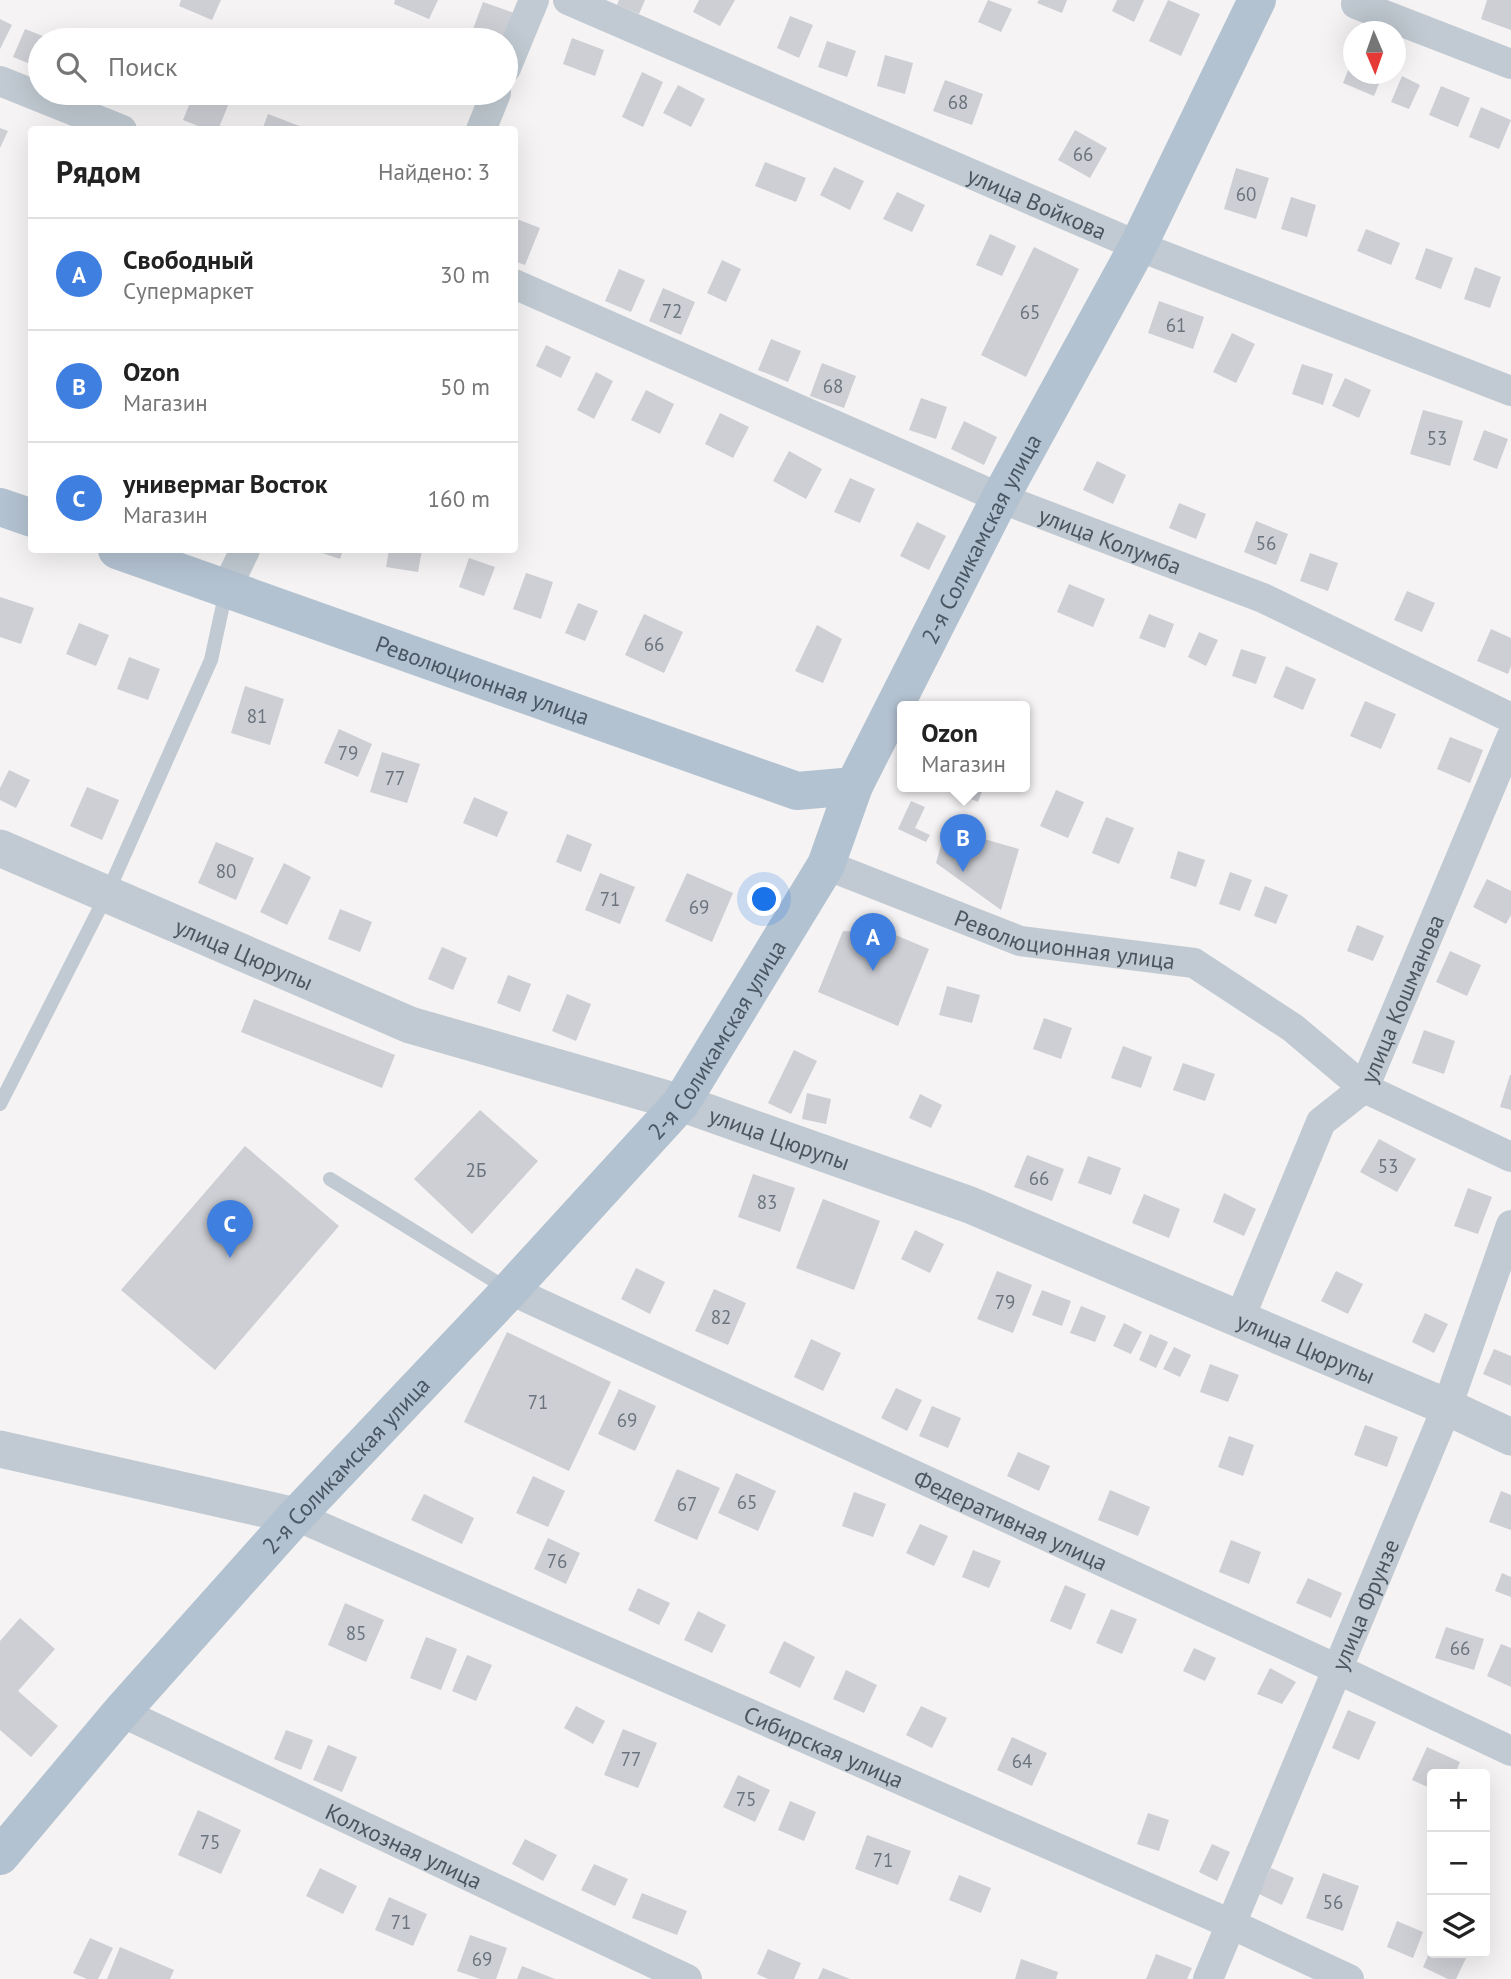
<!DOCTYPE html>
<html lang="ru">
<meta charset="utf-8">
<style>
:root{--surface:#fff;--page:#f2f2f2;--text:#222;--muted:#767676;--line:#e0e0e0;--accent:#1a73e8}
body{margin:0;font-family:"PT Sans",sans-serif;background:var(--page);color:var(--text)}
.controls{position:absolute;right:21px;bottom:21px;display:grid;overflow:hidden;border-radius:7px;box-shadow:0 7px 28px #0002}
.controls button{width:63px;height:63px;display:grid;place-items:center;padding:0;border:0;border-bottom:2px solid var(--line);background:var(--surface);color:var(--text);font:35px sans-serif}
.compass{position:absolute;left:1343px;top:21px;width:63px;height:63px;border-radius:50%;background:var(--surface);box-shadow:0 7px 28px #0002;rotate:178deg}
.you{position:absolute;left:765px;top:900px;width:24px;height:24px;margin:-18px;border:5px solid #fff;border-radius:50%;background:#1a73e8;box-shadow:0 0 0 10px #1a73e833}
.badge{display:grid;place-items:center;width:46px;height:46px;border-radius:50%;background:var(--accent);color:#fff;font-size:23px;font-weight:700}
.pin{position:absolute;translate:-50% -58px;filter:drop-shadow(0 2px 4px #0008)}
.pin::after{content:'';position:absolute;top:37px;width:24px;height:21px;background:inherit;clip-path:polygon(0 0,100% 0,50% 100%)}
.popup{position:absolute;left:897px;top:701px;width:133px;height:91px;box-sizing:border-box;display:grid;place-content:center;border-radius:7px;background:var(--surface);filter:drop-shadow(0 2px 5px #0005);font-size:23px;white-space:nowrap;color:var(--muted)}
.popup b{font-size:26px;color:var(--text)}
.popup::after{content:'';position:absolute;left:50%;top:100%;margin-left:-14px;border:14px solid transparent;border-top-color:var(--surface)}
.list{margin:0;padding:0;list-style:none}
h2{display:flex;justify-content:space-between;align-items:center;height:91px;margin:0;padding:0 28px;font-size:30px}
h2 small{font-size:23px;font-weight:400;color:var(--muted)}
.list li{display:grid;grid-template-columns:46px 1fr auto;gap:21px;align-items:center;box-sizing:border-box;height:112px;padding:0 28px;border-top:2px solid var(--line)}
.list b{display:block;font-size:26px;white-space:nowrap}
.list p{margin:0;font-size:23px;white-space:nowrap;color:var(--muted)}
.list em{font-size:23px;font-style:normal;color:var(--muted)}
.icon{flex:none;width:38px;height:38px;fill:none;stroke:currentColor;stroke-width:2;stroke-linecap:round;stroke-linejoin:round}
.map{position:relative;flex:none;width:1511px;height:1979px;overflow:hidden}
.search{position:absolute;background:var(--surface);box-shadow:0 7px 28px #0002;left:28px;top:28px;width:490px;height:77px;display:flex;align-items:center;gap:18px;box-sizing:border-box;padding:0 24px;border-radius:38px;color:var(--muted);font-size:26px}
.panel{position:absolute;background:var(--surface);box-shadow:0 7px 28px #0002;left:28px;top:126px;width:490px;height:427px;border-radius:7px}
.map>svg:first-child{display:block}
.building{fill:#cdcfd5}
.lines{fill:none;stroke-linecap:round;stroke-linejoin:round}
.service{stroke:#c1cad2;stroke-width:14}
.minor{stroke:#c1cad2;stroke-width:30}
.tertiary{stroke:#c1cad2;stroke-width:37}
.primary{stroke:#b3c2d1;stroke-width:38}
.labels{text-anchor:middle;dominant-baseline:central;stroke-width:7;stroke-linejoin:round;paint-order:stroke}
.number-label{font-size:19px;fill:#6b747e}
.street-label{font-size:23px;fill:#4a5661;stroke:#fff}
</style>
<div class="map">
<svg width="1511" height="1979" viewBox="0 0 1511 1979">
<rect width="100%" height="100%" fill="#f5f3f3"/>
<path class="building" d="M181 0H221L212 20 179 6Z
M395 0H438L429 19 394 4Z
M619 0H645L639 14 617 5Z
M699 0H735L720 26 693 12Z
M988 0 1012 9 1001 32 978 22Z
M1039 0H1067L1062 13 1037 3Z
M1117 0H1144L1134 22 1112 11Z
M1168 0 1200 14 1181 56 1149 41Z
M1487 0H1511V30L1481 19Z
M483 2 517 14 508 40H469Z
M790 16 813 25 799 58 777 48Z
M0 19 12 25 0 49Z
M25 29 53 40H40V68L13 57Z
M572 38 604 50 595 76 563 64Z
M827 41 856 51 847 77 818 67Z
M885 55 913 63 905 94 877 86Z
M1353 58 1354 74H1383L1374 96 1343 83Z
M642 72 663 82 643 127 622 117Z
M1402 76 1420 85 1409 109 1391 102Z
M945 80 983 94 972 125 933 111Z
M678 85 705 99 691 127 663 113Z
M1441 86 1470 98 1458 127 1429 115Z
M194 93H203L229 103 218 130H208L183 120Z
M1481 107 1511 120 1499 149 1469 137Z
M268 114 302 127 301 130H262Z
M0 128 8 131 0 148Z
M1075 130 1107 148 1090 178 1058 160Z
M765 162 806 178 796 202 755 186Z
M834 167 864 181 850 210 820 195Z
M1236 168 1269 178 1256 219 1224 209Z
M897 192 925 205 912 232 883 219Z
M1291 197 1316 205 1307 237 1281 229Z
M514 218 540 228 525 265 514 261Z
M1366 229 1400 243 1391 265 1357 251Z
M990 234 1016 246 1002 276 976 265Z
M1034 247 1079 269 1026 377 981 355Z
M1426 248 1453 258 1441 289 1415 279Z
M722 260 741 269 726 302 707 293Z
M1475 267 1501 277 1490 308 1464 299Z
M619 269 645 280 631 312 605 301Z
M663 288 695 302 681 335 649 321Z
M1159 301 1204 317 1193 349 1148 333Z
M1232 333 1255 344 1236 383 1213 372Z
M771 339 801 351 788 382 758 370Z
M546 345 571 357 561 378 536 366Z
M822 363 856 376 844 408 810 396Z
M1302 364 1333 374 1323 405 1292 394Z
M596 372 613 381 594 419 577 410Z
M1345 378 1371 390 1359 418 1332 406Z
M646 390 674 404 660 434 631 420Z
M921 398 947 407 936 439 909 430Z
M1423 410 1463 421 1450 466 1410 454Z
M720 413 749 427 733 458 705 444Z
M964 421 997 437 984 465 951 449Z
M1484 430 1508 439 1497 469 1473 460Z
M789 451 822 469 806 499 773 481Z
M1097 461 1126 475 1113 504 1083 490Z
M850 478 875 489 860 523 834 512Z
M1179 503 1206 514 1196 539 1169 528Z
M1256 521 1288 534 1276 565 1244 552Z
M917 522 946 536 929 570 900 556Z
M313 550H343L340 559Z
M389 550H422L418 572 386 567Z
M1310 553 1338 563 1328 591 1300 581Z
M469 558 495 567 484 596 459 587Z
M526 573 553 582 541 619 513 609Z
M1069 584 1105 599 1093 627 1057 612Z
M1407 591 1435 603 1422 632 1394 620Z
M0 597 34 608 21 644 0 637Z
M578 603 598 611 585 641 565 633Z
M644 614 683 632 664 673 625 655Z
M1149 614 1174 624 1165 648 1139 638Z
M79 623 109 635 96 666 66 654Z
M817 625 842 639 823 683 795 671Z
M1491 629 1511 638V666L1508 674 1477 661Z
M1199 632 1218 640 1206 666 1188 657Z
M1241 649 1266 657 1256 684 1232 676Z
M129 657 160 669 148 700 117 689Z
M1286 666 1316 679 1303 710 1273 697Z
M245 686 284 699 270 745 231 733Z
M1365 701 1396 714 1381 749 1350 736Z
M339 729 372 744 358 777 324 763Z
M1450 737 1483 750 1470 783 1437 769Z
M382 752 420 764 407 803 370 792Z
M9 770 30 780 16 808 0 800V788Z
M939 786H984L978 802Z
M87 787 119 800 102 840 70 826Z
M1056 790 1084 802 1068 838 1040 826Z
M474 797 508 812 497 837 463 823Z
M911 801 925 807 915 828 930 835 926 842 898 829Z
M1106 817 1134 828 1119 864 1092 853Z
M946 828 1019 849 1001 910 936 863Z
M567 834 592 844 581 872 556 862Z
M216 842 254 858 236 900 198 883Z
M1178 851 1205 860 1196 887 1170 878Z
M284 863 311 877 287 925 260 912Z
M1230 872 1252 880 1240 911 1219 904Z
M600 873 635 887 620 924 585 910Z
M687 873 733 893 712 942 665 921Z
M1487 879 1511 891V915L1506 924 1473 907Z
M1265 886 1288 895 1276 924 1254 916Z
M340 909 372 922 360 952 328 939Z
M864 922 929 949 898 1026 818 992 843 931 857 932Z
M1357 925 1384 936 1373 961 1347 951Z
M442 947 467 958 453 990 428 979Z
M1450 951 1481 965 1467 996 1436 982Z
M508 975 531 984 520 1012 497 1003Z
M947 986 980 995 972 1023 939 1015Z
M567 994 591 1004 576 1041 552 1031Z
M254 999 395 1055 382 1088 241 1032Z
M1044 1018 1072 1028 1061 1059 1033 1049Z
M1424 1030 1455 1041 1444 1074 1412 1063Z
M1123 1046 1152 1057 1141 1088 1111 1078Z
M794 1050 817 1061 791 1114 768 1103Z
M1183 1063 1215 1074 1205 1101 1173 1090Z
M1510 1075H1511V1110L1500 1107Z
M807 1093 831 1099 826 1124 802 1119Z
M920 1094 942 1105 931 1128 909 1118Z
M480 1110 538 1161 472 1234 414 1179Z
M1379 1139 1416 1159 1397 1192 1360 1172Z
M245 1146 339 1226 215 1370 121 1290Z
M1027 1155 1064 1169 1052 1201 1014 1187Z
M1088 1156 1121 1168 1111 1195 1078 1183Z
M753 1174 795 1188 780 1232 738 1217Z
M1468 1188 1492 1197 1478 1234 1454 1226Z
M1224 1193 1256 1209 1244 1236 1213 1222Z
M1144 1194 1180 1209 1169 1238 1132 1223Z
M823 1199 880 1221 854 1290 796 1268Z
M915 1230 944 1244 930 1273 901 1259Z
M636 1268 665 1282 650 1314 621 1299Z
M997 1271 1032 1285 1013 1333 977 1319Z
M1336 1271 1363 1284 1348 1314 1321 1301Z
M714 1289 746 1303 728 1345 695 1331Z
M1042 1290 1071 1301 1062 1326 1032 1315Z
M1081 1306 1106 1316 1095 1342 1070 1333Z
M1425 1313 1448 1324 1434 1353 1412 1342Z
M1124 1323 1142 1332 1131 1354 1113 1346Z
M507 1332 611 1382 569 1471 464 1422Z
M1150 1334 1168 1342 1156 1368 1139 1360Z
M811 1339 841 1353 823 1391 794 1377Z
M1174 1347 1191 1355 1180 1377 1163 1369Z
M1494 1349 1511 1356V1386L1483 1374Z
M1210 1364 1239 1375 1228 1402 1200 1392Z
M896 1388 922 1400 907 1431 881 1418Z
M619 1389 656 1406 635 1451 598 1434Z
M932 1406 961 1418 948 1448 919 1436Z
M1365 1425 1398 1437 1387 1467 1354 1455Z
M1229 1436 1254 1445 1243 1476 1218 1467Z
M1018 1452 1050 1466 1039 1491 1007 1476Z
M677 1469 720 1488 697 1540 654 1521Z
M736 1473 776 1491 758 1531 718 1513Z
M533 1476 565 1491 548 1527 516 1513Z
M1110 1490 1150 1507 1138 1536 1098 1520Z
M1501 1491 1511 1495V1530L1489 1522Z
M854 1492 886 1504 873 1537 842 1526Z
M424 1494 474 1518 462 1544 411 1520Z
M920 1524 948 1536 934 1566 906 1553Z
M548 1538 580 1553 566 1584 534 1569Z
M1231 1540 1261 1552 1249 1584 1219 1572Z
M973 1550 1001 1561 989 1588 962 1577Z
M1502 1573 1511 1577V1597L1495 1591Z
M1308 1578 1342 1593 1331 1618 1296 1603Z
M1065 1585 1086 1594 1071 1630 1050 1621Z
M638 1588 670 1603 659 1625 628 1610Z
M345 1603 384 1620 366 1662 328 1645Z
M1111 1609 1137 1619 1122 1654 1096 1643Z
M698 1611 726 1625 712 1653 684 1640Z
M20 1618 55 1649 18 1691 58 1726 31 1757 0 1730V1641Z
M1446 1627 1484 1639 1474 1670 1435 1658Z
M426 1637 457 1649 441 1690 410 1678Z
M784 1641 815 1657 800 1688 769 1673Z
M1501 1644 1511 1648V1687L1487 1676Z
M1194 1648 1216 1658 1205 1681 1183 1671Z
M467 1655 492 1665 476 1701 452 1691Z
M1270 1668 1296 1682 1282 1704 1257 1694Z
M846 1670 877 1685 864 1713 833 1699Z
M576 1706 605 1721 593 1744 564 1728Z
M921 1706 947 1718 932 1748 906 1735Z
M1348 1710 1376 1722 1359 1760 1332 1748Z
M623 1729 657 1743 638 1788 604 1775Z
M286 1730 313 1740 301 1770 274 1759Z
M1012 1737 1047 1753 1032 1786 997 1770Z
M328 1745 357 1757 342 1792 313 1780Z
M1427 1747 1460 1762 1455 1774H1432V1789L1412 1780Z
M738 1775 770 1790 755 1822 723 1807Z
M790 1801 816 1812 804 1841 778 1830Z
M198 1810 241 1830 221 1874 178 1855Z
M1148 1813 1169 1820 1159 1851 1137 1844Z
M867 1835 911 1851 898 1885 855 1869Z
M525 1839 557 1855 543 1881 512 1864Z
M1212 1844 1230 1852 1217 1881 1199 1872Z
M594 1864 628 1879 615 1906 581 1890Z
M320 1868 357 1886 343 1914 306 1896Z
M1271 1868 1294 1878 1282 1905 1259 1894Z
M1323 1873 1359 1886 1343 1931 1306 1918Z
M959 1875 991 1888 981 1913 949 1900Z
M642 1893 687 1911 677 1935 632 1918Z
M389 1897 427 1914 413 1946 375 1930Z
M1397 1921 1423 1932 1413 1958 1387 1947Z
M470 1935 507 1948 496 1979H480L457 1971Z
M90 1938 113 1948 98 1979H87L73 1973Z
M120 1947 174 1970 170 1979H107Z
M1432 1947V1953L1468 1954 1456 1979H1448L1423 1967Z
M768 1949 801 1963 794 1979H768L757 1974Z
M1156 1954 1192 1968 1187 1979H1146Z
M1021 1959 1058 1972 1056 1979H1015Z
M522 1966 555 1979H517Z
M823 1968 850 1979H818Z"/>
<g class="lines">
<path class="service" d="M0 1104 107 894 211 660 226 591
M330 1179 509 1290"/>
<g class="minor">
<path id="s1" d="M568 0 1138 246 1511 391"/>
<path d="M1356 4 1511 64"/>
<path d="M506 68 534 0"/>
<path d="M0 81 122 130"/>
<path d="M481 130 496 93"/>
<path id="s2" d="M514 284 1000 498 1263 598 1511 718"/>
<path d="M226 589 245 550"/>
<path id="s3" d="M826 865 1020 941 1194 963 1293 1028 1364 1088 1511 1157"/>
<path id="s4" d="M510 1290 1337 1669 1511 1751"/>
<path id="s5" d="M1239 1320 1321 1122 1364 1088 1511 738"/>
<path id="s6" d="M296 1516 1231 1924 1349 1979"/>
<path id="s7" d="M121 1712 687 1979"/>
<path id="s8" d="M1208 1979 1447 1407 1511 1225"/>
</g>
<g class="tertiary">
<path id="s9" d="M0 848 410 1025 681 1103 970 1205 1447 1407 1511 1437"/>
<path d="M0 1449 296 1516"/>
</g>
<g class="primary">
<path d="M0 507 32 518"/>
<path id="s10" d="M117 550 797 791 854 786"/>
<path id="s11" d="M0 1856 121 1712 296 1516 510 1290 681 1103 826 865 854 786 1000 498 1138 246 1257 0"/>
</g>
</g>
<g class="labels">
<g class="number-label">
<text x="958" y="102">68</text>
<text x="1083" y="154">66</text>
<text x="1246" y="194">60</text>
<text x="672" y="311">72</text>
<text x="1030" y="312">65</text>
<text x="1176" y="325">61</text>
<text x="833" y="386">68</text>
<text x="1437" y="438">53</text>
<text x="1266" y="543">56</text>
<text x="654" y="644">66</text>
<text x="257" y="716">81</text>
<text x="348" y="753">79</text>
<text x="395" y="778">77</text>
<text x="226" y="871">80</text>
<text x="610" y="899">71</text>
<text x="699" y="907">69</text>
<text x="1388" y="1166">53</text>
<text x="476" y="1170">2Б</text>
<text x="1039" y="1178">66</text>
<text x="767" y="1202">83</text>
<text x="1005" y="1302">79</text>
<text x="721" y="1317">82</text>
<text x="538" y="1402">71</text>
<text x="627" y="1420">69</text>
<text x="747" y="1502">65</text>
<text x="687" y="1504">67</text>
<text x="557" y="1561">76</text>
<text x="356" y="1633">85</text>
<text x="1460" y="1648">66</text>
<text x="631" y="1759">77</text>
<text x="1022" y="1761">64</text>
<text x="746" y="1799">75</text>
<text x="210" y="1842">75</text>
<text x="883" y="1860">71</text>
<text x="1333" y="1902">56</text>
<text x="401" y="1922">71</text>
<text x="482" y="1959">69</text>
</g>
<g class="street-label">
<text stroke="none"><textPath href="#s1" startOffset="511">улица Войкова</textPath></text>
<text stroke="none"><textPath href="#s11" startOffset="1656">2-я Соликамская улица</textPath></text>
<text stroke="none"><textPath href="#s2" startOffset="649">улица Колумба</textPath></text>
<text stroke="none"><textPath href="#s10" startOffset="388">Революционная улица</textPath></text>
<text stroke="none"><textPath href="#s3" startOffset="252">Революционная улица</textPath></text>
<text stroke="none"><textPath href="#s9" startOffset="266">улица Цюрупы</textPath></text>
<text stroke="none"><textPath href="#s5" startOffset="366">улица Кошманова</textPath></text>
<text stroke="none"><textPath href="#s11" startOffset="1088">2-я Соликамская улица</textPath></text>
<text stroke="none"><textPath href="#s9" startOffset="833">улица Цюрупы</textPath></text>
<text stroke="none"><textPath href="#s9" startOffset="1400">улица Цюрупы</textPath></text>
<text stroke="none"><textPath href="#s11" startOffset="522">2-я Соликамская улица</textPath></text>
<text stroke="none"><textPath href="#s4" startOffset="551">Федеративная улица</textPath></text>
<text stroke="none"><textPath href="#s8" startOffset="406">улица Фрунзе</textPath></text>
<text stroke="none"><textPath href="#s6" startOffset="576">Сибирская улица</textPath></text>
<text stroke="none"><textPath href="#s7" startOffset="313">Колхозная улица</textPath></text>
</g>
</g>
</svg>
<div class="controls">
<button>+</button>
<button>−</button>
<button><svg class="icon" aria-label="layers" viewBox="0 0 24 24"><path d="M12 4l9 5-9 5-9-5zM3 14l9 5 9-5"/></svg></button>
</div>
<svg class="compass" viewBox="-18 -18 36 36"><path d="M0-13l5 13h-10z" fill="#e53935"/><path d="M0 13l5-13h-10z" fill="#767676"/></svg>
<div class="you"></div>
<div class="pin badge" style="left:873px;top:971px;background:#3f7fe0">A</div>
<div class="pin badge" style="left:963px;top:872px;background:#3f7fe0">B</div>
<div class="popup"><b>Ozon</b>Магазин</div>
<div class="pin badge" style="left:230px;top:1258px;background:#3f7fe0">C</div>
<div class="search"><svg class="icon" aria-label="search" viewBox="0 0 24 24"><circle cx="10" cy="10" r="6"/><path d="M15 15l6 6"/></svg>Поиск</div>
<section class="panel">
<h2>Рядом<small>Найдено: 3</small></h2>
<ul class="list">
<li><span class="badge" style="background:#3f7fe0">A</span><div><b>Свободный</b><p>Супермаркет</p></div><em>30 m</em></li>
<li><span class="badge" style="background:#3f7fe0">B</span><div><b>Ozon</b><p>Магазин</p></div><em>50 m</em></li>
<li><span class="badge" style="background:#3f7fe0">C</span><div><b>универмаг Восток</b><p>Магазин</p></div><em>160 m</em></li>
</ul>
</section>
</div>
